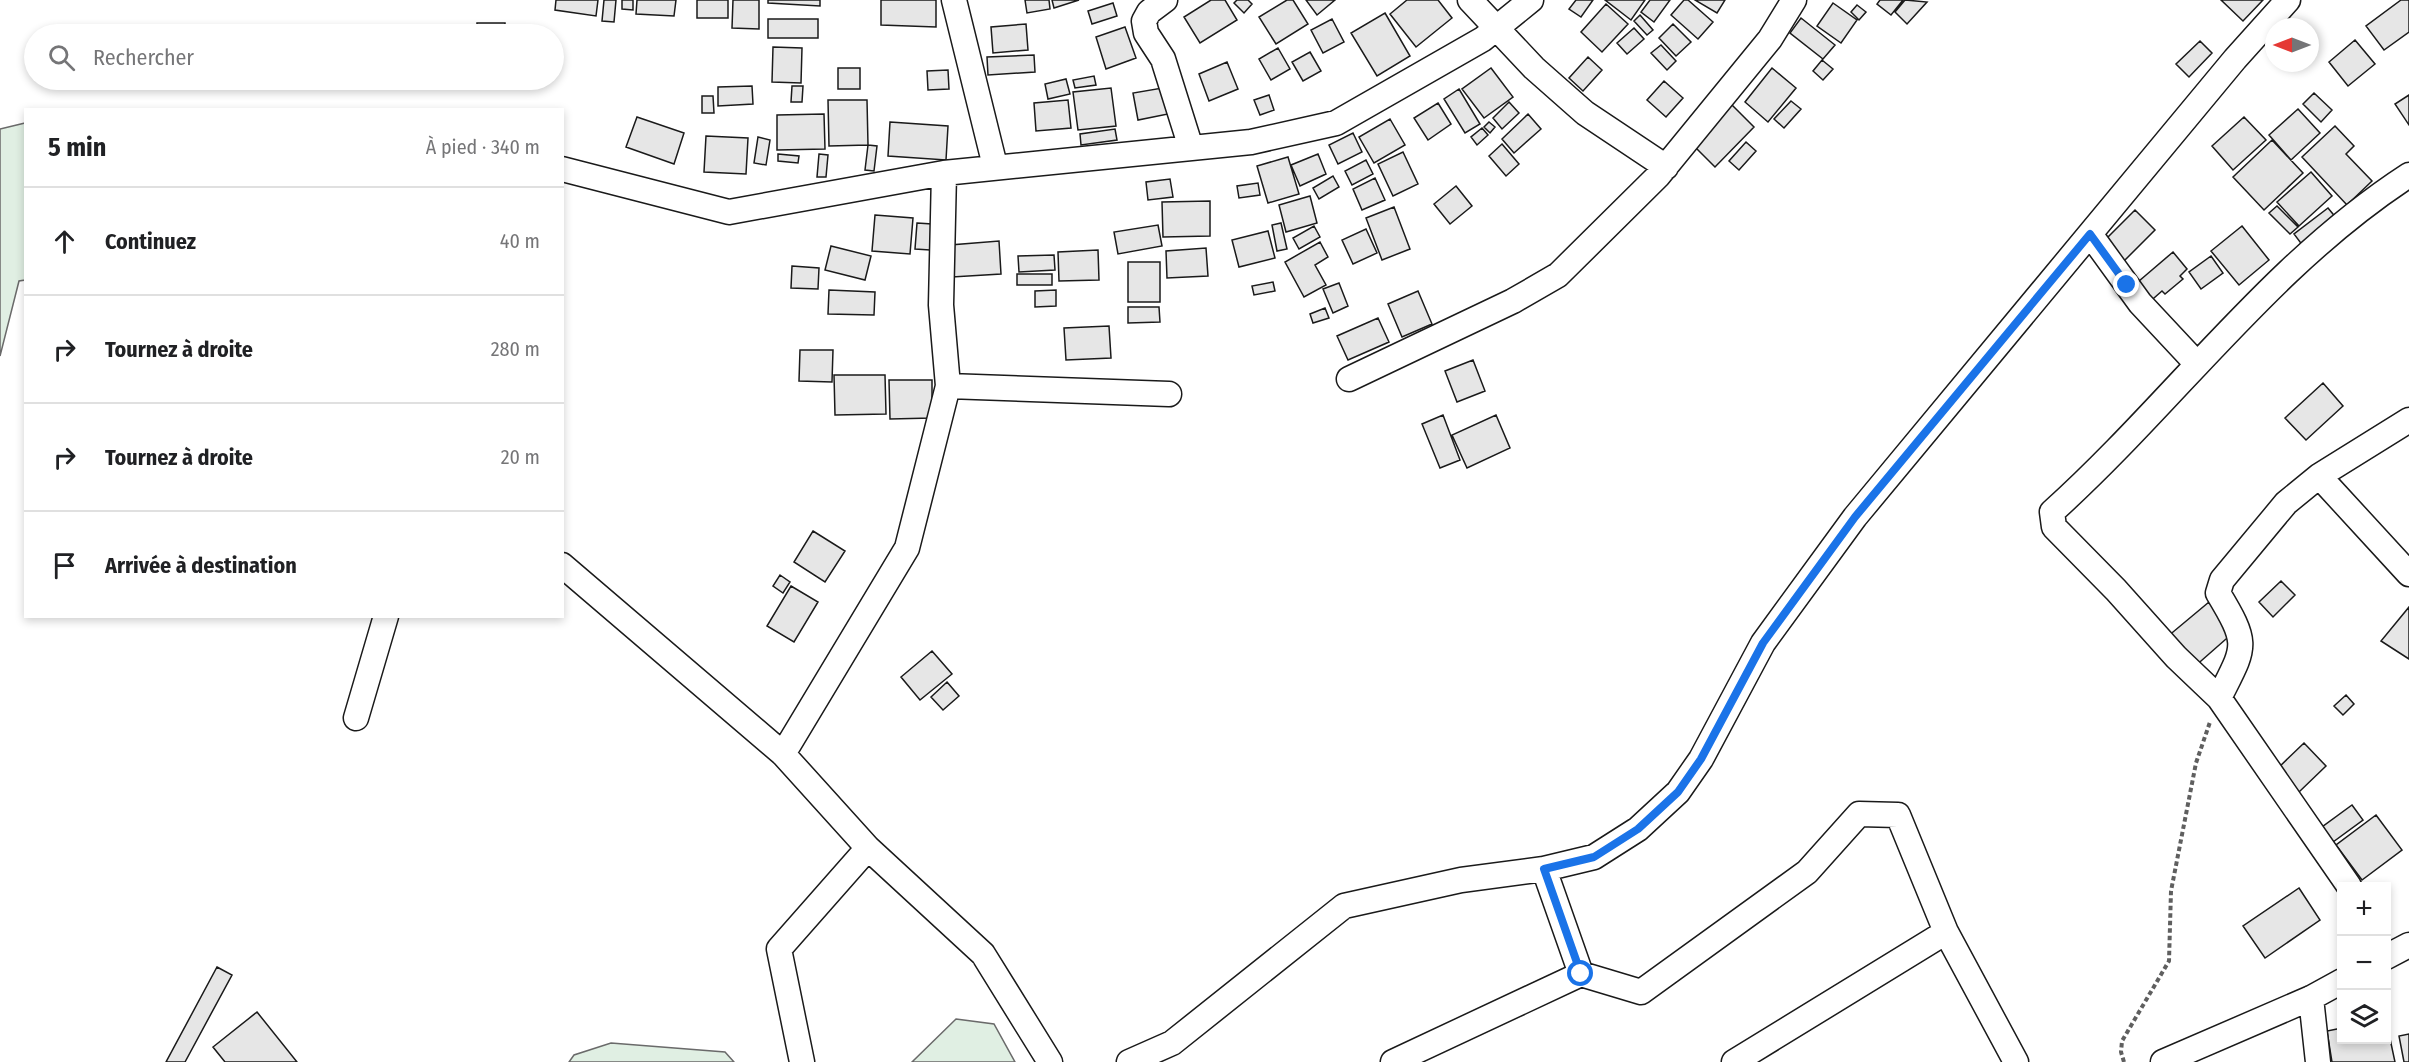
<!DOCTYPE html>
<html lang="fr">
<meta charset="utf-8">
<style>
:root{--surface:#fff;--page:#f2f2f2;--text:#202124;--muted:#757577;--line:#e0e0e0}
body{margin:0;font-family:"Fira Sans Condensed",sans-serif;background:var(--page);color:var(--text)}
.controls{position:absolute;right:18px;bottom:18px;display:grid;overflow:hidden;border-radius:0px;box-shadow:0 3px 9px #0003}
.controls button{width:54px;height:54px;display:grid;place-items:center;padding:0;border:0;border-bottom:2px solid var(--line);background:var(--surface);color:var(--text);font:30px sans-serif}
.compass{position:absolute;left:2265px;top:18px;width:54px;height:54px;border-radius:50%;background:var(--surface);box-shadow:0 3px 9px #0003;rotate:270deg}
.stop{position:absolute;width:18px;height:18px;margin:-14px;border:4px solid #1a73e8;border-radius:50%;background:#fff}
.stop.end{background:#1a73e8;border-color:#fff;box-shadow:0 2px 6px #0008}
.list{margin:0;padding:0;list-style:none}
h2{display:flex;justify-content:space-between;align-items:center;height:78px;margin:0;padding:0 24px;font-size:26px}
h2 small{font-size:20px;font-weight:400;color:var(--muted)}
.list li{display:grid;grid-template-columns:39px 1fr auto;gap:18px;align-items:center;box-sizing:border-box;height:108px;padding:0 24px;border-top:2px solid var(--line)}
.list b{display:block;font-size:22px;white-space:nowrap}
.list em{font-size:20px;font-style:normal;color:var(--muted)}
.icon{flex:none;width:33px;height:33px;fill:none;stroke:currentColor;stroke-width:2;stroke-linecap:round;stroke-linejoin:round}
.map{position:relative;flex:none;width:2409px;height:1062px;overflow:hidden}
.search{position:absolute;background:var(--surface);box-shadow:0 3px 9px #0003;left:24px;top:24px;width:540px;height:66px;display:flex;align-items:center;gap:15px;box-sizing:border-box;padding:0 21px;border-radius:33px;color:var(--muted);font-size:22px}
.panel{position:absolute;background:var(--surface);box-shadow:0 3px 9px #0003;left:24px;top:108px;width:540px;height:510px;border-radius:0px}
.map>svg:first-child{display:block}
.green{fill:#e0efe3;stroke:#6a6a6a;stroke-width:1.5}
.building{fill:#e6e6e6;stroke:#1a1a1a;stroke-width:1.5}
.lines{fill:none;stroke-linecap:round;stroke-linejoin:round}
.minor-casing{stroke:#1a1a1a;stroke-width:27}
.path{stroke:#5f5f5f;stroke-width:4;stroke-dasharray:4.5 3;stroke-linecap:butt}
.minor{stroke:#fff;stroke-width:24}
.route{stroke:#1a73e8;stroke-width:8}
</style>
<div class="map">
<svg width="2409" height="1062" viewBox="0 0 2409 1062">
<rect width="100%" height="100%" fill="#fff"/>
<path class="green" d="M25 123V280L19 281 0 356V129Z
M956 1019 994 1024 1015 1062H912Z
M611 1043 725 1052 734 1062H569L574 1055Z"/>
<path class="building" d="M556 0H598L596 16 555 10Z
M604 0H616L614 22 602 21Z
M622 0H633V10L622 9Z
M637 0H676L674 16 636 14Z
M697 0H728V18H697Z
M733 0H759V29L732 28Z
M768 0H820V6L768 3Z
M881 0H936V27L881 25Z
M1025 0H1049L1050 9 1027 13Z
M1052 0H1079L1054 8Z
M1211 0H1225L1237 20 1200 43 1184 17Z
M1237 0H1248L1252 4 1244 13 1234 3Z
M1287 0H1293L1308 24 1276 44 1259 17Z
M1306 0H1335L1317 15Z
M1407 0H1438L1452 18 1416 47 1390 14Z
M1576 0H1593L1581 17 1569 9Z
M1605 0H1645L1631 20Z
M1650 0H1670L1654 22 1641 12Z
M1684 0H1688L1713 22 1698 39 1671 15Z
M1695 0H1725L1717 13Z
M1880 0H1903L1891 15 1877 4Z
M1905 0 1927 2 1907 24 1895 12Z
M2221 0H2263L2243 21Z
M2401 0H2409V32L2384 50 2366 26Z
M1113 3 1117 16 1092 24 1088 11Z
M1833 3 1857 20 1841 43 1817 26Z
M1606 4 1628 24 1602 52 1581 32Z
M1857 5 1866 12 1859 20 1851 12Z
M1385 13 1410 56 1377 76 1351 33Z
M1640 15 1653 30 1647 35 1634 21Z
M1801 18 1835 45 1823 59 1790 33Z
M768 19H818V38H768Z
M1332 19 1344 42 1323 53 1311 30Z
M477 23H505V34H477Z
M1026 24 1028 50 993 53 991 27Z
M1673 24 1691 42 1676 56 1659 38Z
M1125 27 1136 58 1106 69 1096 37Z
M1634 28 1644 39 1627 54 1617 43Z
M2355 40 2375 64 2348 86 2329 62Z
M2200 41 2212 53 2189 77 2176 64Z
M1661 45 1676 61 1667 70 1651 53Z
M773 47 802 48 801 83 772 82Z
M1278 48 1290 69 1271 80 1259 59Z
M1310 52 1321 71 1303 81 1292 62Z
M1034 55 1035 72 988 75 987 57Z
M1588 57 1602 70 1583 91 1569 78Z
M1822 60 1833 69 1823 80 1813 71Z
M1227 62 1238 89 1209 101 1199 74Z
M838 68H860V89H838Z
M1491 68 1513 97 1484 118 1462 89Z
M1772 68 1796 88 1768 122 1745 102Z
M948 70 949 89 928 90 927 71Z
M1094 76 1096 85 1075 88 1073 80Z
M1066 79 1070 94 1048 99 1045 84Z
M1664 81 1683 98 1666 117 1647 100Z
M752 86 753 104 718 106V87Z
M792 86H803L802 102H791Z
M1168 87 1173 113 1138 120 1133 93Z
M1111 88 1116 126 1078 130 1073 92Z
M1459 89 1480 124 1465 133 1444 99Z
M2314 93 2332 110 2321 122 2303 104Z
M1269 95 1274 110 1260 115 1254 100Z
M2409 95V125L2395 104Z
M702 96H713L714 113H702Z
M828 100H867L868 145 829 146Z
M1068 100 1071 128 1036 131 1034 103Z
M1791 101 1801 109 1784 128 1774 119Z
M1509 102 1519 113 1502 129 1493 118Z
M1438 103 1451 124 1428 140 1414 118Z
M1731 104 1754 127 1715 167 1692 144Z
M2298 109 2320 133 2291 160 2269 135Z
M824 114 825 149 777 150V115Z
M1528 114 1541 129 1514 153 1502 139Z
M637 117 684 133 674 164 626 147Z
M2244 117 2266 140 2233 170 2212 146Z
M1390 119 1405 145 1374 163 1359 137Z
M890 122 948 126 946 160 888 156Z
M1489 122 1495 127 1490 133 1484 127Z
M2335 126 2354 146 2346 154 2372 181 2347 205 2302 157Z
M1482 128 1488 135 1477 145 1471 137Z
M1115 129 1117 140 1081 145 1080 134Z
M1353 133 1362 152 1338 164 1329 145Z
M706 136 748 138 746 174 704 172Z
M758 137 770 140 766 165 754 163Z
M2272 140 2303 173 2264 210 2233 177Z
M1746 142 1756 151 1739 170 1729 161Z
M1502 144 1519 164 1506 176 1489 156Z
M868 145 877 146 874 171 865 170Z
M1403 152 1418 184 1393 196 1378 164Z
M778 154 799 156 798 163 778 161Z
M819 154 828 155 826 177H817Z
M1318 154 1326 174 1300 186 1291 165Z
M1288 157 1299 194 1268 203 1257 166Z
M1366 160 1373 174 1352 185 1345 171Z
M2311 172 2332 196 2299 226 2277 202Z
M1333 176 1339 187 1319 199 1313 188Z
M1375 178 1385 200 1362 210 1353 189Z
M1170 179 1173 197 1148 200 1146 182Z
M1258 183 1260 195 1239 198 1237 186Z
M1456 186 1472 206 1450 224 1434 204Z
M1310 196 1317 223 1286 232 1279 205Z
M1210 201V236L1163 237 1162 202Z
M2277 206 2298 227 2290 234 2269 213Z
M1394 207 1410 249 1382 260 1366 218Z
M2328 208 2337 219 2303 246 2294 234Z
M2135 210 2155 230 2124 261 2104 241Z
M875 215 913 218 910 254 872 251Z
M917 223 932 224 930 250 915 249Z
M1281 223 1287 249 1277 251 1272 225Z
M1158 225 1162 246 1118 254 1114 232Z
M1314 226 1320 237 1299 249 1293 238Z
M2242 226 2269 260 2239 285 2211 251Z
M1366 229 1377 253 1353 264 1342 240Z
M1268 231 1275 258 1239 267 1232 240Z
M999 241 1001 274 952 277 950 245Z
M1320 242 1328 257 1315 265 1326 285 1304 297 1285 262Z
M831 246 871 256 865 280 825 270Z
M1206 248 1208 276 1167 278 1166 251Z
M1098 250 1099 280 1059 281 1058 252Z
M2173 252 2187 269 2180 276 2183 279 2165 294 2162 291 2146 305 2132 287Z
M1054 255 1055 270 1019 272 1018 256Z
M2211 256 2223 273 2201 289 2189 272Z
M1128 262H1160V302H1128Z
M792 266 819 268 818 289 791 288Z
M1017 274H1052V285H1017Z
M1273 282 1275 291 1254 295 1252 286Z
M1339 283 1348 306 1333 313 1323 289Z
M829 290 875 292 874 315 828 314Z
M1056 290V306L1035 307V291Z
M1418 291 1432 324 1402 337 1388 304Z
M1128 307H1159L1160 322 1128 323Z
M1325 308 1329 318 1313 323 1310 314Z
M1378 318 1389 342 1348 360 1337 336Z
M1109 326 1111 358 1066 360 1064 328Z
M800 350H833L832 382 799 381Z
M1473 360 1485 391 1457 402 1445 371Z
M834 375H885L886 414 835 415Z
M889 380H932V418L890 419Z
M2323 383 2343 406 2306 440 2285 418Z
M1443 415 1460 460 1440 468 1422 424Z
M1496 415 1510 448 1467 468 1452 435Z
M813 531 845 551 825 582 794 562Z
M780 575 790 582 783 593 773 586Z
M2281 581 2295 595 2273 617 2259 602Z
M791 586 818 602 794 642 767 626Z
M2209 602 2234 632 2193 668 2167 637Z
M2409 607V659L2381 641Z
M932 651 952 674 920 700 901 677Z
M947 682 959 696 943 710 931 697Z
M2346 695 2354 704 2343 715 2334 706Z
M2304 743 2326 766 2299 792 2277 769Z
M2352 805 2363 820 2333 842 2322 827Z
M2376 815 2402 850 2362 880 2336 845Z
M2299 888 2320 920 2265 958 2243 926Z
M217 967 232 975 185 1062H166Z
M257 1012 297 1062H225L213 1047Z
M2386 1020 2395 1062H2332L2327 1031 2342 1028V1040H2386Z
M2409 1034V1062H2404L2399 1036Z"/>
<g class="lines">
<g class="minor-casing">
<path id="minor" d="M954 0 995 166
M1165 0 1149 12 1144 21 1146 33 1163 59 1191 148
M1470 0 1534 68 1585 113 1666 167
M562 169 729 212 944 173 1251 142 1336 123 1483 39 1531 0
M944 173 941 305 948 386 1169 394
M2090 234 2140 303 2197 364
M1349 379 1513 301 1558 275 1658 176 1770 39 1794 0
M2319 476 2409 574
M562 565 783 754 868 848 779 949 802 1062
M2219 698C2245 646 2250 646 2218 593L2222 580 2286 503 2319 476 2409 420
M356 718 386 616
M783 754 907 548 948 386
M868 848 983 954 1050 1062
M1544 869 1581 974 1641 992 1807 872 1859 814 1898 815 1946 932
M2349 886 2219 698 2176 657 2116 590 2054 527 2052 512C2173 403 2270 265 2409 175
M2386 957 2409 945
M2311 998 2318 1062
M1129 1062 1172 1043 1344 906 1461 880 1544 869 1594 857 1638 829 1678 792 1701 759 1763 643 1855 517 2235 59 2288 0
M1393 1062 1581 974
M1734 1062 1946 932 2016 1062
M2163 1062 2311 998 2342 981"/>
</g>
<path class="path" d="M2124 1062 2121 1052 2122 1041 2169 961 2171 891 2196 763 2210 722"/>
<use href="#minor" class="minor"/>
</g>
<g class="lines">
<path class="route" d="M1581 974 1544 869 1594 857 1638 829 1678 792 1701 759 1763 643 1855 517 2090 234 2127 285"/>
</g>
</svg>
<div class="controls">
<button>+</button>
<button>−</button>
<button><svg class="icon" aria-label="layers" viewBox="0 0 24 24"><path d="M12 4l9 5-9 5-9-5zM3 14l9 5 9-5"/></svg></button>
</div>
<svg class="compass" viewBox="-18 -18 36 36"><path d="M0-13l5 13h-10z" fill="#e53935"/><path d="M0 13l5-13h-10z" fill="#757577"/></svg>
<div class="stop" style="left:1581px;top:974px"></div>
<div class="stop end" style="left:2127px;top:285px"></div>
<div class="search"><svg class="icon" aria-label="search" viewBox="0 0 24 24"><circle cx="10" cy="10" r="6"/><path d="M15 15l6 6"/></svg>Rechercher</div>
<section class="panel">
<h2>5 min<small>À pied · 340 m</small></h2>
<ul class="list">
<li><svg class="icon" aria-label="ahead" viewBox="0 0 24 24"><path d="M12 20V5M6 11l6-6 6 6"/></svg><div><b>Continuez</b></div><em>40 m</em></li>
<li><svg class="icon" aria-label="right" viewBox="0 0 24 24"><path d="M7 20v-9h11M14 6l5 5-5 5"/></svg><div><b>Tournez à droite</b></div><em>280 m</em></li>
<li><svg class="icon" aria-label="right" viewBox="0 0 24 24"><path d="M7 20v-9h11M14 6l5 5-5 5"/></svg><div><b>Tournez à droite</b></div><em>20 m</em></li>
<li><svg class="icon" aria-label="arrive" viewBox="0 0 24 24"><path d="M6 21V4h12l-3 4 3 4H6"/></svg><div><b>Arrivée à destination</b></div></li>
</ul>
</section>
</div>
